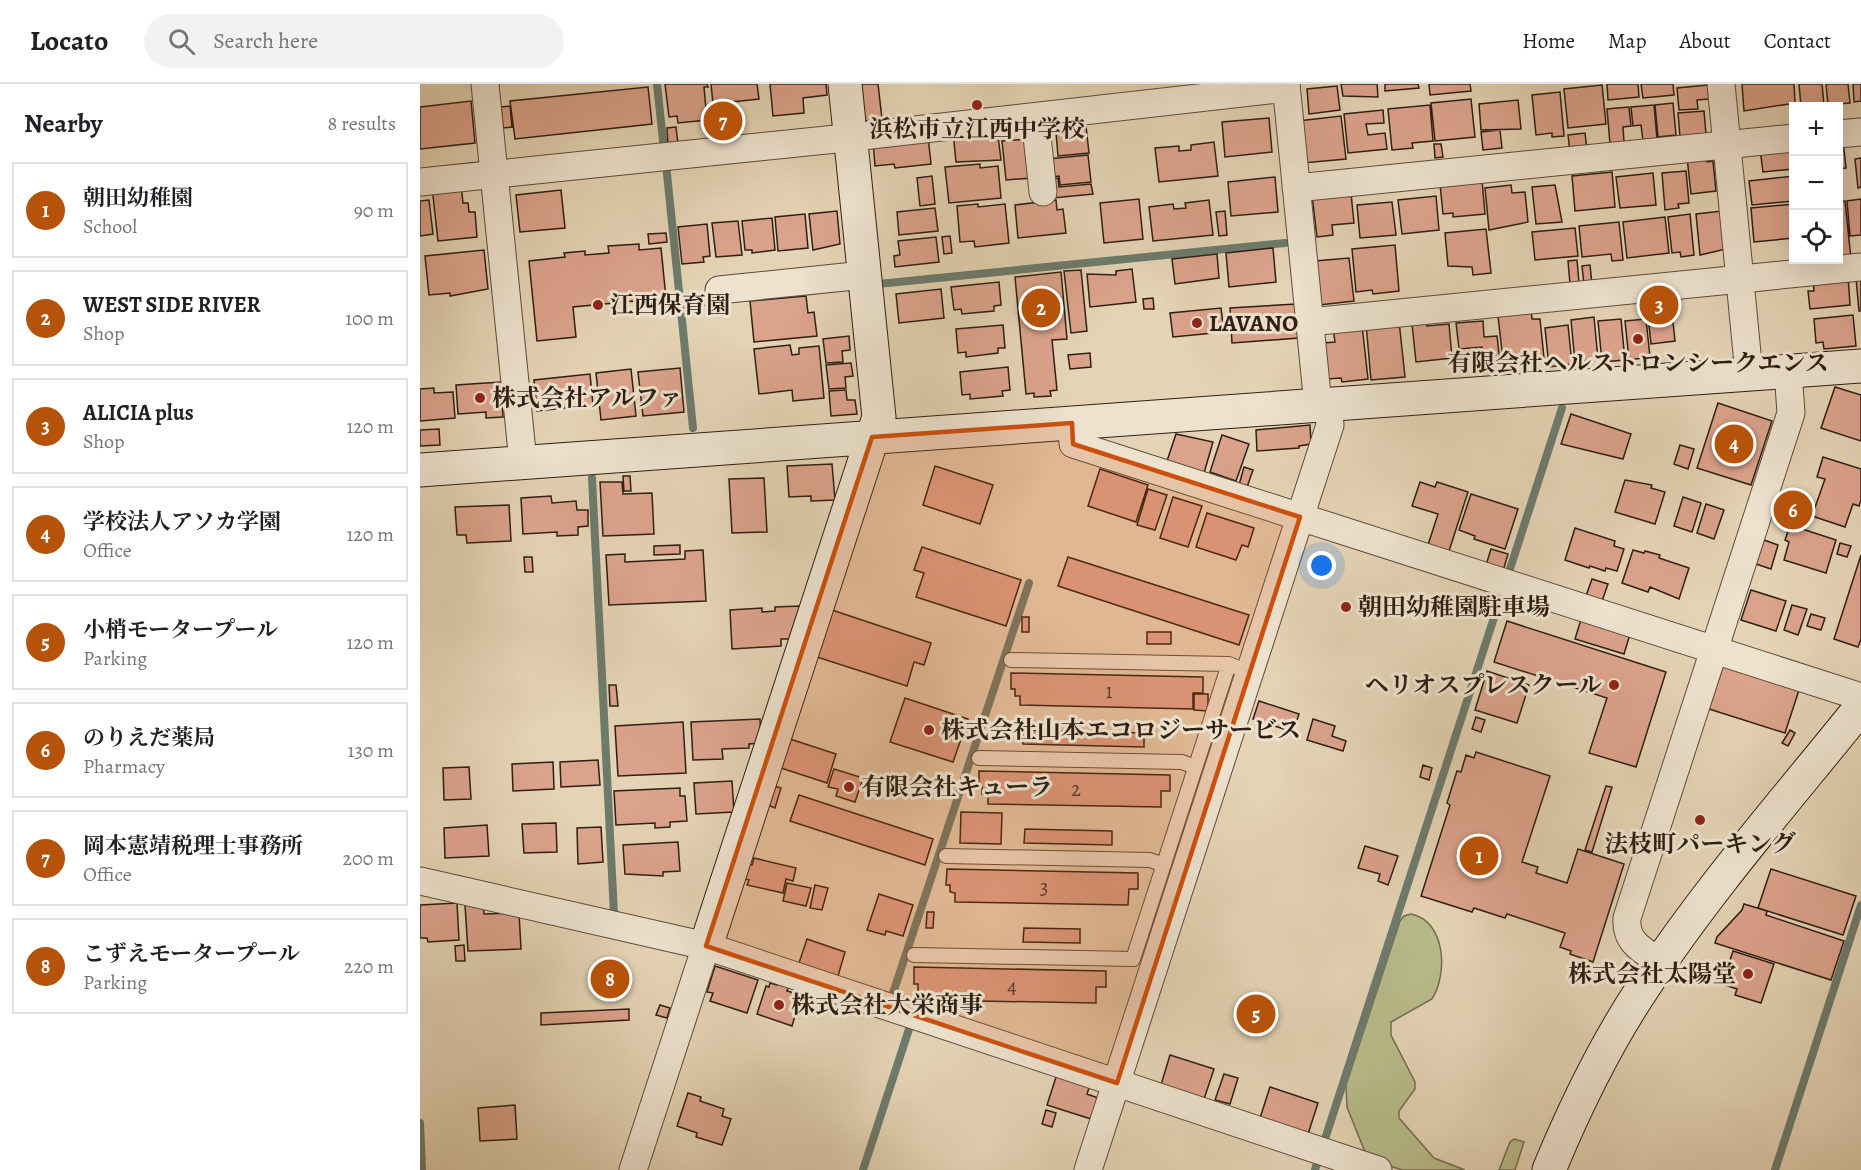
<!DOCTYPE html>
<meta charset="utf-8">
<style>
:root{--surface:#fff;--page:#f2f2f2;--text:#202124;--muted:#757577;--line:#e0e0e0;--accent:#b45309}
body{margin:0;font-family:Alegreya,"Noto Serif JP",serif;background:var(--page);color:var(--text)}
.controls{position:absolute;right:18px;top:18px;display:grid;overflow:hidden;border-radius:0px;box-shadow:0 6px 24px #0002}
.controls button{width:54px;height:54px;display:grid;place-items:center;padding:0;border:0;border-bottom:2px solid var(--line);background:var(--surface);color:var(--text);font:30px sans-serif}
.you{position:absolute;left:902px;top:482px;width:21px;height:21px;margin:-15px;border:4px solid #fff;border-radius:50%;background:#1a73e8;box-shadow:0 0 0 9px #1a73e833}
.badge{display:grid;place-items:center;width:39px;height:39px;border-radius:50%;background:var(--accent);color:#fff;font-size:20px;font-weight:700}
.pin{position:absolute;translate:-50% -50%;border:3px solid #fff;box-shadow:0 2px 6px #0006}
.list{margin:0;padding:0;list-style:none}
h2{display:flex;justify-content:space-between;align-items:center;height:78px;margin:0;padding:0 24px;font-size:26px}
h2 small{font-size:20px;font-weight:400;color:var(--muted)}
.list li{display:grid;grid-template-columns:39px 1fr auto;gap:18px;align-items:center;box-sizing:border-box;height:96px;margin:0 12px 12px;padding:0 12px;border:2px solid var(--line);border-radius:0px}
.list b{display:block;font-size:22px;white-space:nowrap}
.list p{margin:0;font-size:20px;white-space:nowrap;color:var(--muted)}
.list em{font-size:20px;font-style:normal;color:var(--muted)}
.icon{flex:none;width:33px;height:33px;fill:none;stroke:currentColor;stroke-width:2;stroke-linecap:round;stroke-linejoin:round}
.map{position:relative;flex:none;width:1441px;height:1086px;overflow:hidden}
header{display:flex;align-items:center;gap:36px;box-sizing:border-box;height:84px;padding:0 30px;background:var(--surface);border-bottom:2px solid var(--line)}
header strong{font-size:28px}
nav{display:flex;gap:33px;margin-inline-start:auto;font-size:21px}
.search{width:420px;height:54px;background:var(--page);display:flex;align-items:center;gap:15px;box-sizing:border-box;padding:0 21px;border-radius:33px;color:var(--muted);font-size:22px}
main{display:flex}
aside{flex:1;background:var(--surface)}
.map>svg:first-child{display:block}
.green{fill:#b8bb8a;stroke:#746d4e;stroke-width:1.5}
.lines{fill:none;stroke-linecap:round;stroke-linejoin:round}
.stream{stroke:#6d7b6d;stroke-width:8}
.building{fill:#dca38c;stroke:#2f1f13;stroke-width:1.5}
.lane-casing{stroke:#5c4c3b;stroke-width:16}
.street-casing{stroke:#5c4c3b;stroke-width:29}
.secondary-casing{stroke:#2f1f13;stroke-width:35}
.lane{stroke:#ede2ce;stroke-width:14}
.street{stroke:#ede2ce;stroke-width:27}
.secondary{stroke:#ede2ce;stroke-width:33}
.marked{fill:#cc500d;fill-opacity:0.2;stroke:#cc500d;stroke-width:4.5;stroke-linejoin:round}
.poi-dot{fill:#8f2418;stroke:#ede2ce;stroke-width:2}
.labels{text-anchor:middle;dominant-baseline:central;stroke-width:6;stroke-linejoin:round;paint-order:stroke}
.number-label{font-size:21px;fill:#5a4031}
.poi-label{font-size:24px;font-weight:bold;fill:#2f1f13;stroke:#ede2ce;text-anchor:start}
</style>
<header>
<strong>Locato</strong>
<div class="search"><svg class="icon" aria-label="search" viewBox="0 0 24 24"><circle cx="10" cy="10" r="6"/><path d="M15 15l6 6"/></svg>Search here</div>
<nav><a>Home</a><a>Map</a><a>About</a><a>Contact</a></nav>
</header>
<main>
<aside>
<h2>Nearby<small>8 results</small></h2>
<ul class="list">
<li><span class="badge">1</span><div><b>朝田幼稚園</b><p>School</p></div><em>90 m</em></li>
<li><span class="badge">2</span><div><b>WEST SIDE RIVER</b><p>Shop</p></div><em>100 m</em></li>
<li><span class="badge">3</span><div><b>ALICIA plus</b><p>Shop</p></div><em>120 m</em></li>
<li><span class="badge">4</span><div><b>学校法人アソカ学園</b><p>Office</p></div><em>120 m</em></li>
<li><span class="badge">5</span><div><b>小梢モータープール</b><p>Parking</p></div><em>120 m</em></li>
<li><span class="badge">6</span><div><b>のりえだ薬局</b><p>Pharmacy</p></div><em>130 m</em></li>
<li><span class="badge">7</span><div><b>岡本憲靖税理士事務所</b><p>Office</p></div><em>200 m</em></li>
<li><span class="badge">8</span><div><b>こずえモータープール</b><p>Parking</p></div><em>220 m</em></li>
</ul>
</aside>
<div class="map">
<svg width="1441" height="1086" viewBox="0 0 1441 1086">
<rect width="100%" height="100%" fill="#e4d3b4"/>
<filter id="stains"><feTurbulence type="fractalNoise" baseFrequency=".00333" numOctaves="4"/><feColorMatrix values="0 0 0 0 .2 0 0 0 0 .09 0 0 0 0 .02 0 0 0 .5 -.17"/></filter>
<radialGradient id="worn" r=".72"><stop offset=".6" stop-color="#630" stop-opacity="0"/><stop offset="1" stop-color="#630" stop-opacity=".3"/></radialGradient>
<path class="green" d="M991 830C1026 837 1028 890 1012 915L971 938V951L995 998V1005L979 1027V1034L1014 1074 1045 1086H982L961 1079 945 1068 927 1023 926 1001 980 837 984 832Z
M1094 1055 1104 1058 1095 1086H1079L1090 1058Z"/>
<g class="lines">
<path class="stream" d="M237 0 244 66
M246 80 273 344
M458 200 865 159
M260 221 303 216
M172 394 194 830
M1089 488 1142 324
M472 912 609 499
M0 1039 2 1086
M904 1058 1082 509
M443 1086 490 942
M895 1086 898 1076
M1355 1086 1441 821"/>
</g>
<path class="building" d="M245 0H287L288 3H284L287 36 258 39 257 32 249 33Z
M291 0H337L339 15 293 20Z
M350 0H406L407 11 383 14 384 29 353 32Z
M439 0H458L462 35 445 37Z
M921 0H957L958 13 923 12Z
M965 0H998L999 4 965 7Z
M1009 0H1050L1051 7 1010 11Z
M1187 0H1218L1219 13 1188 16Z
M1221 0H1253L1254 11 1223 14Z
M1322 0H1374L1375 19 1324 27Z
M1379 0H1402L1404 21 1381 22Z
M1406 0H1428L1430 19 1408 21Z
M1433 0H1441V17L1434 18Z
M1182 1 1186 40 1148 44 1144 5Z
M1288 1 1289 15 1277 16 1278 25 1259 26 1257 4Z
M917 2 920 26 889 30 887 5Z
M228 3 232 40 95 55 90 17Z
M1140 8 1144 52 1132 53V49L1116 51 1112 11Z
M1051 15 1055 53 1015 57 1011 19Z
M1098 16 1101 45 1061 46 1059 20Z
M51 17 55 59 0 65V23Z
M1253 19 1256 51 1238 53 1235 21Z
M1010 21 1013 57 992 59 993 64 972 66 968 25Z
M1234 21 1237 55 1223 57 1221 41 1213 42 1211 23Z
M90 22 92 43 83 44 81 23Z
M1209 23 1211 42 1203 43 1204 58 1190 60 1187 25Z
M310 25 312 47 296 49 294 26Z
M963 26 964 39 946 40 948 51 965 49 967 65 928 69 924 30Z
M1284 27 1286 50 1260 53 1258 29Z
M921 32 926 75 883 79 878 37Z
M665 33 669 69 638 72 635 37Z
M849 34 852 68 805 73 802 38Z
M256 43 258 60 248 62 247 44Z
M577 44 581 76 536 78 533 48Z
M1080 46 1082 64 1063 66 1061 48Z
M1165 49 1167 66 1150 68 1148 51Z
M508 52 511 80 475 84 474 80 455 82 453 57Z
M608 55 612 94 586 96 582 57Z
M1423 56 1426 84 1418 85V57Z
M794 58 798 92 739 98 735 64 759 62V67L771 66V61Z
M1014 60H1021L1023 73 1015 74Z
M1374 62V85L1343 88 1340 65Z
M668 71 671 98 640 101 639 92 631 93 628 75Z
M1286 71 1287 78 1293 77 1296 107 1271 110 1267 73Z
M1441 74V103L1438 104 1435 75Z
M560 80V84L578 82 581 114 529 119 525 83Z
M1266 87 1269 119 1258 120 1259 124 1245 126 1242 89Z
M1192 88 1195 123 1155 127 1152 92Z
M1233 89 1236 121 1200 124 1196 93Z
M512 92 515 120 500 122 497 94Z
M1374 92V117L1332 121 1329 97Z
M855 93 858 128 811 132 808 98Z
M638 94 639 103 671 100 673 110 633 114 631 95Z
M1062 96 1065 130 1033 133V129L1023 130 1020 100Z
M41 100 43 119H48L49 128H55L57 153 18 157 12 103Z
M1091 101 1092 109 1105 108 1108 138 1069 146 1065 104Z
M1135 101 1142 138 1116 140 1112 103Z
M141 106 145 144 100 148 96 111Z
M931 109 934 139 912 141 913 151 897 153 892 111Z
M1016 112 1019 146 982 150 978 116Z
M719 115 723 155 684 159 680 119Z
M1441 115V151L1430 152 1427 117Z
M9 116 13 150 0 152V117Z
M636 116 637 126 643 125 646 149 598 154 595 121Z
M789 116 793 151 733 157 729 123 753 120 754 125 766 124 765 119Z
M1425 117 1431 175 1418 176V118Z
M972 118 976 151 940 154 937 121Z
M558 120V123L585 120 589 159 555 163 554 157 540 158 537 122Z
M1374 120V154L1334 158 1331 124Z
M515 124 518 147 479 151 477 128Z
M417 127 420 160 393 166 389 130Z
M805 127 807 151 799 152 796 128Z
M1302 127 1306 165 1280 171 1276 130Z
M385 130 388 164 358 167 355 133Z
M1270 130 1274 171 1261 173 1260 168 1252 169 1248 133Z
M1245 133 1249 169 1207 174 1203 138Z
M352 134 355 166 332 169V166H325L322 137Z
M318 137 322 171 296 173 292 139Z
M1199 138 1203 176 1192 177 1191 170 1162 173 1159 142Z
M287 140 290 172 283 173 284 178 262 180 258 143Z
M1155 144 1158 172 1115 176 1112 148Z
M1066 145 1071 189 1053 191 1052 183 1028 182 1025 149Z
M246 149 247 158 229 160 228 150Z
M530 152 532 169 524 170 522 153Z
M516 153 519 178 475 183 474 172 480 171 478 157Z
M219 160V166L241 164 246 214 153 223 156 253 117 257 109 177 145 173 144 169 165 167V171L189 169 188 162Z
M975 161 979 207 953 210 952 206 936 208 932 165Z
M853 164 856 198 809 203 806 169Z
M64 166 68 205 30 212V209L9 211 5 172Z
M797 170 799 194 755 200 752 175Z
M929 174 934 217 899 221 895 177Z
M1157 176 1159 199 1150 200 1148 177Z
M1170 181 1172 200 1164 201 1162 182Z
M712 185 716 218 670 223 667 190 696 191V187Z
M661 186 667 247 651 249 644 187Z
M641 188 647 255 632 256 637 306 630 307 631 312 614 313V309L606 310 595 193Z
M1428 192 1430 221 1390 225 1388 207H1394L1393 196Z
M1441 193V227H1439L1436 194Z
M579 198 581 221 574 222V227L542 230 541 225 534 226 531 203Z
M521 205 524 234 479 239 476 210Z
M1250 210 1255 257 1231 260 1226 213Z
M386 212 388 229 394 228 397 252 334 258 330 217Z
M733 214 734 225H724L723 215Z
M876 220 879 254 812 259 810 224Z
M801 224 804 248 753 253 750 229Z
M1111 225 1112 235H1120L1124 274 1083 276 1078 232Z
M1433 231 1436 262 1404 265 1403 258 1396 259 1394 235Z
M1174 233 1178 275 1155 278 1151 236Z
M1201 235 1205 276 1182 278 1178 237Z
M1226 235 1230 273 1209 276 1205 237Z
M979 237 985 293 951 296 946 240Z
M1063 237 1064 253 1077 252 1081 286 1065 287 1062 263 1039 265 1036 239Z
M1006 239 1007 242 1029 240 1032 274 996 278 992 240Z
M583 241 585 264H578V269L546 273V268L538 269 536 245Z
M942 241 948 295 922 298 921 294 907 295 903 259 915 258 913 244Z
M1148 241 1152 280 1129 283 1125 244Z
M429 252 430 266 422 267 423 278 406 279 403 255Z
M370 261 372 271 379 270V264L399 262 404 314 373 317 372 306 339 310 334 265Z
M670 269 671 283 650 285 648 271Z
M431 279 433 292 425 293 426 304 409 305 406 281Z
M588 283 590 306 582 307 583 312 550 315V310L542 311 540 288Z
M260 284 264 328 223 332 218 288Z
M211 285 216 332 181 336 176 289Z
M170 290 173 321 117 327 114 296Z
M81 298 83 333 66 334V328L38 330 36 301Z
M1415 303 1441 311V357L1401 344Z
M14 304V309L33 308 35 334 0 337V305Z
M426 306 427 316H435L437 330 411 332 409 307Z
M1298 319 1352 337 1331 401 1277 384Z
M1151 330 1211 350 1203 375 1141 360Z
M890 341 891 360 879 362V364L837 367 836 346Z
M19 345 20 361 0 362V346Z
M756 350 793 358 784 389 747 377Z
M802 351 829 360 816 397 790 388Z
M1260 361 1274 365 1268 385 1254 380Z
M1403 373 1441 385V416L1439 422 1433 420 1425 443 1392 432 1405 395 1397 393Z
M412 380 415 416 391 417V412L369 413 367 382Z
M515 382 573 401 560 440 503 421Z
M824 383 833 386 827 403 819 401Z
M680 385 728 401 716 438 668 422Z
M203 392H210L211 407H204Z
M344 394 347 448 312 449 309 395Z
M1205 396 1232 401 1231 404 1245 408 1235 440 1195 428Z
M180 398H202L203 410 232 409 234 450 183 452Z
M1000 398 1015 403 1017 398 1048 408 1029 467 1008 461 1018 430 992 422Z
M728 405 747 411 735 446 717 441Z
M1051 410 1098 425 1085 465 1054 455 1055 452 1039 446Z
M1361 410 1392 419 1384 442 1354 432Z
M131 412 132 419 156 417 157 426H168V442L158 443V451L137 452V448L103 450 101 414Z
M753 413 782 422 768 463 740 454Z
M1263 413 1281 419 1272 448 1254 442Z
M1286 420 1304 426 1294 455 1277 449Z
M89 421 91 457 47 459 46 451H37L35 423Z
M787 429 834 444 828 463 822 461 816 476 776 463Z
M1370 441 1416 456 1406 489 1364 476 1369 458 1365 456Z
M1155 444 1195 457 1194 462 1204 465 1197 487 1186 484 1185 487 1170 482 1169 484 1145 476Z
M1344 456 1358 461 1351 485 1336 480Z
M1420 459 1431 462 1427 473 1417 470Z
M260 461V470L234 471V462Z
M502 463 601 496 586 542 496 513 504 489 494 486Z
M1071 465 1088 470 1083 487 1066 481Z
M283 466 286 517 189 521 186 471 205 470V478L265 475V467Z
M1213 466 1224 469 1225 467 1240 471 1239 474 1269 484 1259 515 1230 503 1228 508 1202 499Z
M1441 471V555L1438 563 1414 555Z
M104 473H112L113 488H105Z
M648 473 829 531 819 561 638 502Z
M1172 495 1188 500 1182 517 1166 512Z
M1331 506 1366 517 1356 547 1321 536Z
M1372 521 1387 525 1378 551 1364 546Z
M380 522 369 555H361V562L312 565 310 526 342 524V528L355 527V523Z
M412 526 511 559 504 581 494 578 487 602 397 573Z
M1391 530 1405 534 1401 546 1387 542Z
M1162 532 1211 547 1204 570 1155 555Z
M602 533H609V548H602Z
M1087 537 1246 588 1216 683 1169 669 1187 614 1074 578Z
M727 548H751V560H727Z
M1303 582 1379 606 1365 649 1289 625Z
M1067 587 1109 601 1097 639 1055 626Z
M591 589 783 593V609H773V625L600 621V612H595V605H591Z
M189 601H196L198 622H190Z
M774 610H788V627L774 626Z
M485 614 548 635 533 678 470 658Z
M839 617 879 630 873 648 833 635Z
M1056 633 1065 636 1061 648 1052 645Z
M340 635 341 659 329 660V664L302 665 303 675 273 676 271 638Z
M893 635 915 642 912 652 926 657 923 667 887 656Z
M263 638 266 689 198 692 195 642Z
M603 646 724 649V663L603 660Z
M1370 646 1375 649 1368 662 1362 659Z
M370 655 416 670 407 699 361 684Z
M1056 668 1130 692 1102 778 1118 783 1116 789 1147 799 1158 765 1204 780 1173 878 1150 870 1151 867 1140 863 1145 849 1087 830 1085 834 1054 824 1052 828 1001 812 1030 721 1027 719 1037 687 1041 688 1046 671 1054 674Z
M178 676 180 701 141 703 140 678Z
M133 678 134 705 93 707 92 680Z
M1003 681 1012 684 1009 696 1000 693Z
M49 683 51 715 24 716 23 684Z
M414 685 443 694 435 718 416 712 418 705 408 703Z
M559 687 750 691V707H741V723L568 720V710H562V703H559Z
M312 697 314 728 276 730 274 699Z
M354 702 361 704 355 724 348 721Z
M1186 702 1192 703 1172 768 1165 766Z
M260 704V712H265L267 737 250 738V743L235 744V739L196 741 194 707Z
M379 711 513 755 505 781 370 737Z
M541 728 582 729 581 760 540 759Z
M136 739 137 768 104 769 102 740Z
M67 741 69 772 25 774 24 744Z
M181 743 183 778 158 780 157 744Z
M605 745 692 747V761L604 759Z
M258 758 260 787 243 788V792L205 790 203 761Z
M945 762 978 772 968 801 958 797 960 790 938 784Z
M334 774 376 784 373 797 366 795 363 809 327 801 329 796 321 794 324 779 332 781Z
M527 785 718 789V805H709L708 821 535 818V809L530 808V801H526Z
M1351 785 1436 812 1423 851 1338 824Z
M367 799 391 804 386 822 363 817Z
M395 801 408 804 402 826 390 824Z
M459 810 493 821 483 852 466 847 465 851 447 846Z
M37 819 39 856 8 858 7 854H0V821Z
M63 819 64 830 99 829 101 865 48 867 45 821Z
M1324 820 1347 827 1346 831 1424 857 1411 896 1295 859 1297 853 1322 826Z
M507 828H514L513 844H506Z
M604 844 660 845V859L603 858Z
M387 855 425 868 418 892 379 879Z
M44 861 45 877H36L35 862Z
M1313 867 1354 880 1341 919 1315 911 1317 905 1302 900Z
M295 882 338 896 327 929 290 917 293 909 287 908Z
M494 883 686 887V903H676V919L503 916V907H498V900H494Z
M358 898 369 901 367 907 381 911 372 942 337 930 346 902 349 903 350 899 357 901Z
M240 921 250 924 247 934 236 931Z
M209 925V936L121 941V929Z
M750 971 794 985 784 1015 741 1001Z
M637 990 670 1001 667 1010 678 1014 671 1035 627 1021Z
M804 990 818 994 810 1020 795 1016Z
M850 1003 898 1019 888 1050 840 1034Z
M268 1009 281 1013 280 1017 304 1025 302 1032 311 1035 302 1061 276 1053 277 1049 257 1042Z
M95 1021 97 1055 60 1057 58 1024Z
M626 1026 636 1029 632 1043 622 1040Z"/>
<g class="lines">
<g class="lane-casing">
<path id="lane" d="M591 576 809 580 816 583
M559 674 762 678 775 683
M526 772 730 776 744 781
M494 871 713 875 809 580"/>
</g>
<g class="street-casing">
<path id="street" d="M65 0 103 378
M866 0 898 321
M1301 0 1329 290
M615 33 623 108
M1418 50 1441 48
M0 98 416 55 866 4
M876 104 1374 54
M299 206 444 191
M890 238 1441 183
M652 339 653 360 1441 613
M0 797 286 862 958 1086
M1240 878C1222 866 1205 858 1207 834L1371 329 1368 287
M213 1086 286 862
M668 1086 910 341 908 321"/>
</g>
<g class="secondary-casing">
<path id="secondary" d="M0 386 1441 282
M286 862 459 333 425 0
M1129 1086C1155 1023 1185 961 1223 904 1288 805 1367 715 1441 623"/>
</g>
<use href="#lane" class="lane"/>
<use href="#street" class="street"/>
<use href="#secondary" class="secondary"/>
</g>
<path class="marked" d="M652 339 653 360 880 433 697 999 286 862 452 353Z"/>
<g class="poi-dot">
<circle cx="557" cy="21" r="6"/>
<circle cx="178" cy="221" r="6"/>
<circle cx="777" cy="239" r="6"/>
<circle cx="1218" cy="255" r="6"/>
<circle cx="60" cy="314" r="6"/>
<circle cx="926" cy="523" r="6"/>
<circle cx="1194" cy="601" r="6"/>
<circle cx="509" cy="646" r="6"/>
<circle cx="429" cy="703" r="6"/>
<circle cx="1280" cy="736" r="6"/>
<circle cx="1328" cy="890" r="6"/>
<circle cx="359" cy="921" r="6"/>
</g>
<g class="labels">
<g class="number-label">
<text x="689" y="607">1</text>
<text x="656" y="705">2</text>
<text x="624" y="803">3</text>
<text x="592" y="902">4</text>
</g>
<g class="poi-label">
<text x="557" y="45" text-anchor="middle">浜松市立江西中学校</text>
<text x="190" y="221">江西保育園</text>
<text x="789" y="239">LAVANO</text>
<text x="1218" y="279" text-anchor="middle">有限会社ヘルストロンシークエンス</text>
<text x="72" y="314">株式会社アルファ</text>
<text x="938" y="523">朝田幼稚園駐車場</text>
<text x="1182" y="601" text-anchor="end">ヘリオスプレスクール</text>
<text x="521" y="646">株式会社山本エコロジーサービス</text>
<text x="441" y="703">有限会社キューラ</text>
<text x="1280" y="760" text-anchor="middle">法枝町パーキング</text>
<text x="1316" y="890" text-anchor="end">株式会社太陽堂</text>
<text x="371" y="921">株式会社大栄商事</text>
</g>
</g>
<rect width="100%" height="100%" filter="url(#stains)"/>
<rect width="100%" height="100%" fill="url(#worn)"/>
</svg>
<div class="controls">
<button>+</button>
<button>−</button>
<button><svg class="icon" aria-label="locate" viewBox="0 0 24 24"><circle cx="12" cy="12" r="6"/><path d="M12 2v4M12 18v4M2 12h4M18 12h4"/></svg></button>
</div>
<div class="you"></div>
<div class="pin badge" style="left:1059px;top:772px">1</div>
<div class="pin badge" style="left:621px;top:224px">2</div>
<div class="pin badge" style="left:1239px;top:221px">3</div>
<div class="pin badge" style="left:1314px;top:360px">4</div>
<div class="pin badge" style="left:836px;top:930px">5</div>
<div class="pin badge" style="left:1373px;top:426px">6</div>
<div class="pin badge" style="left:303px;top:37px">7</div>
<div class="pin badge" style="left:190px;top:895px">8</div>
</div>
</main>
